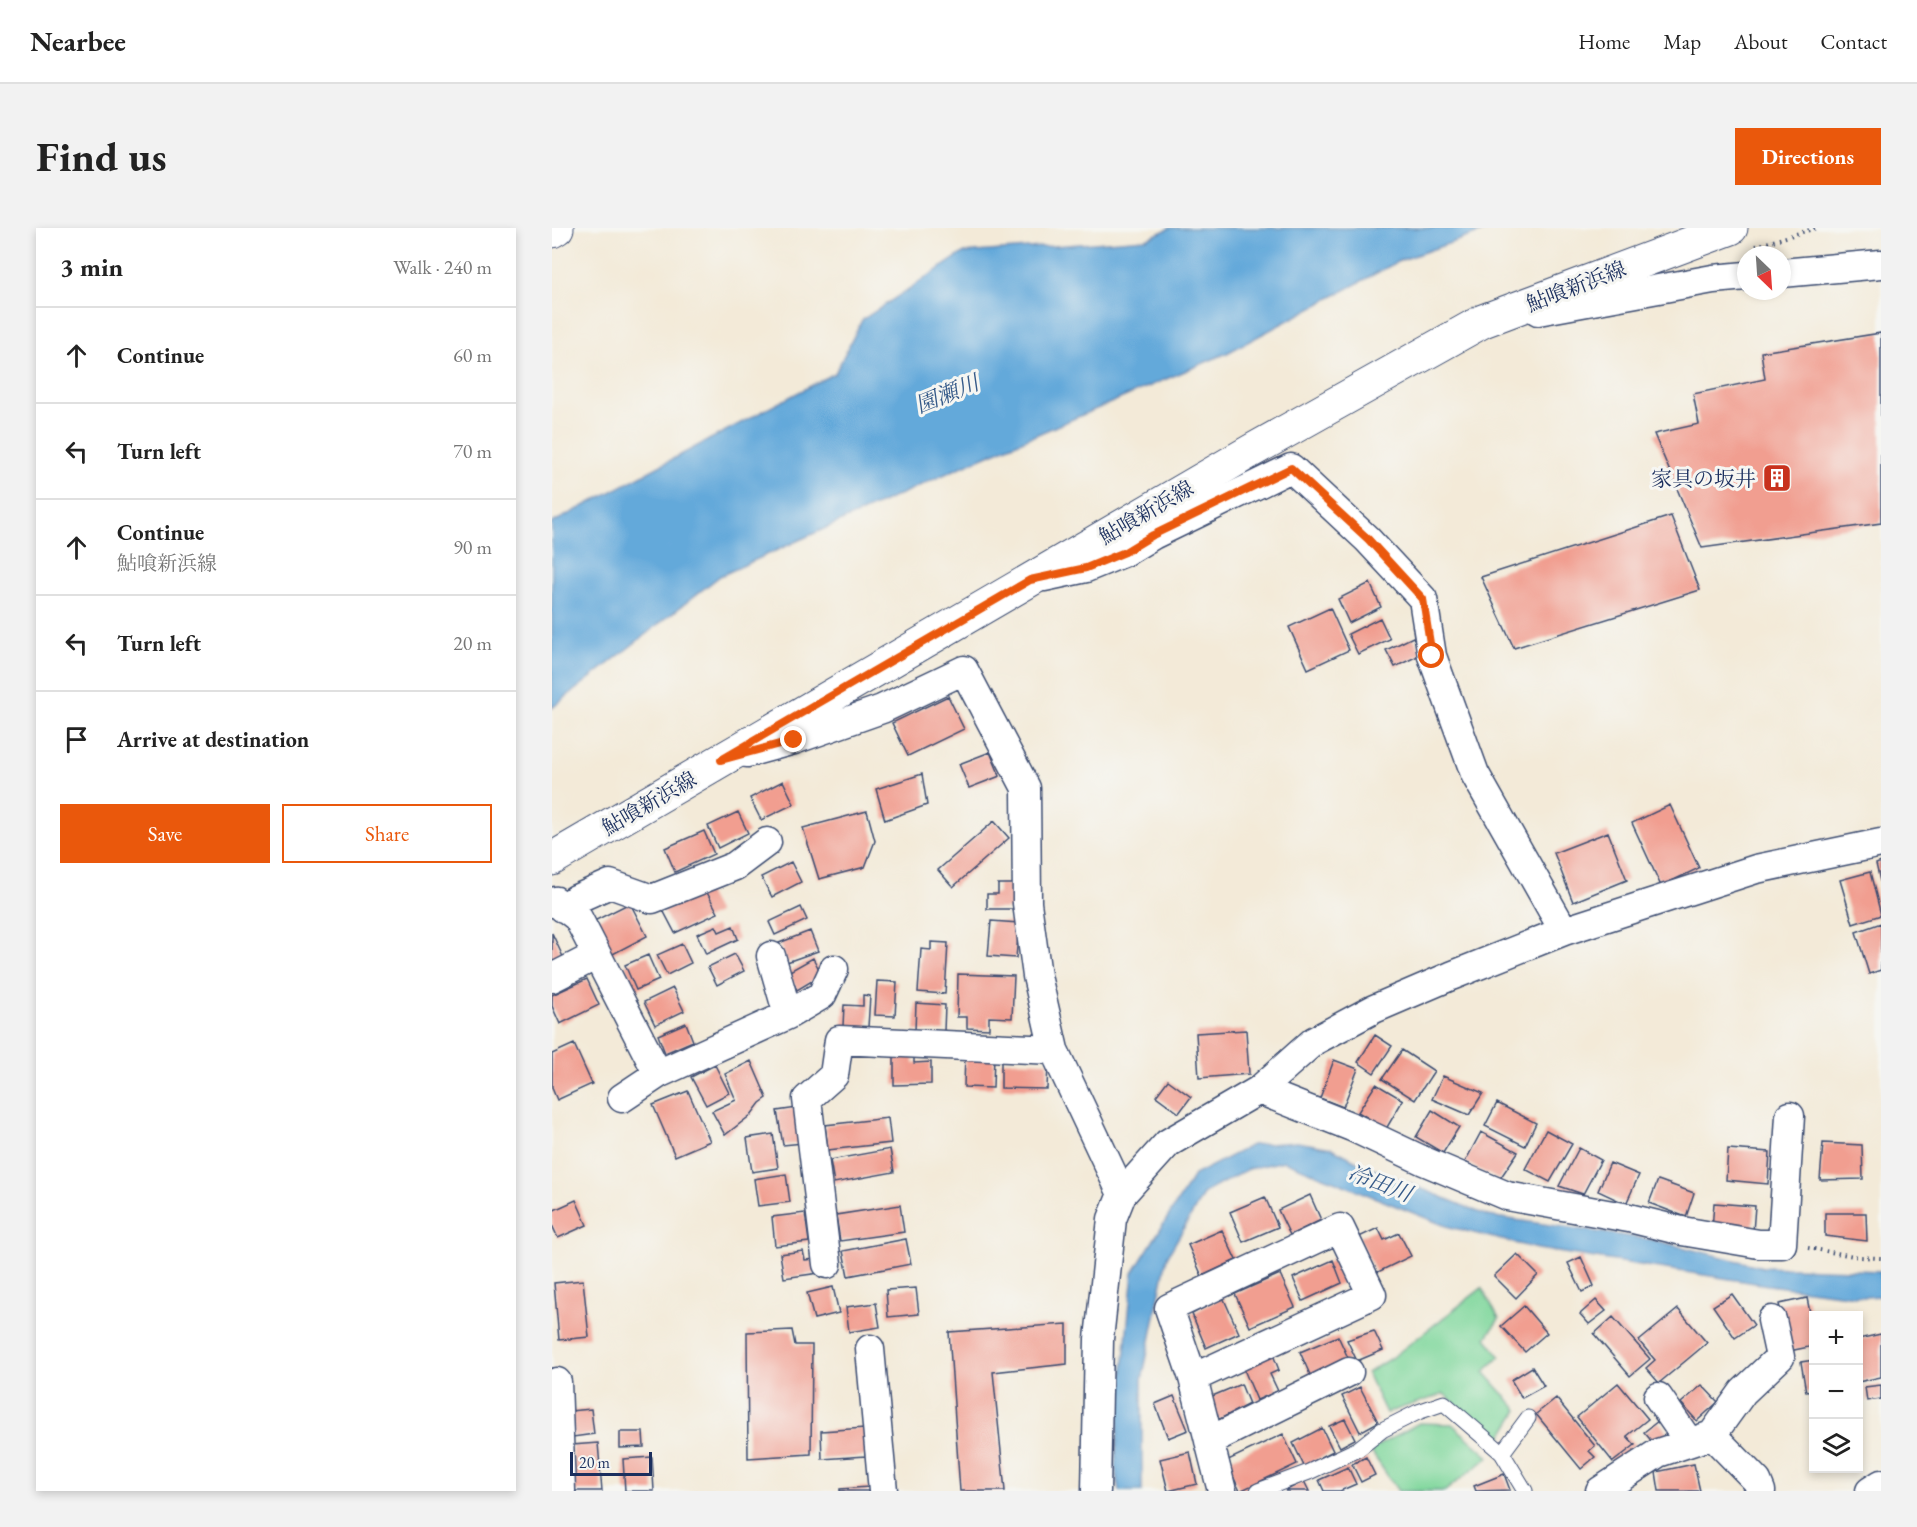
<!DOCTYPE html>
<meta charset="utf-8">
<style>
:root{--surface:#fff;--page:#f2f2f2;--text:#222;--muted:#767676;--line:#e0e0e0;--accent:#ea580c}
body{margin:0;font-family:"EB Garamond","Noto Serif JP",serif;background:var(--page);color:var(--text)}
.controls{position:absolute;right:18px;bottom:18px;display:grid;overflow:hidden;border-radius:0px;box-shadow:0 3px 9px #0003}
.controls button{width:54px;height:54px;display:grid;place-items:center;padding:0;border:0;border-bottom:2px solid var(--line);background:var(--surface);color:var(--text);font:30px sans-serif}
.compass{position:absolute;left:1185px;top:18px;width:54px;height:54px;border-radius:50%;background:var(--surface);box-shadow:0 3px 9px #0003;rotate:155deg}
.scale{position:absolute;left:18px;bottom:15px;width:82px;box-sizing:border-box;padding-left:6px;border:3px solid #1b2f5e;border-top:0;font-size:16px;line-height:21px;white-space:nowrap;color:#1b2f5e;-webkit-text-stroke:4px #f6f6f2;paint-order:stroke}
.stop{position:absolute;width:18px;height:18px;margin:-14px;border:4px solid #ea580c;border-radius:50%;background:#fff}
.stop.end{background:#ea580c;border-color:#fff;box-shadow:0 2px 6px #0008}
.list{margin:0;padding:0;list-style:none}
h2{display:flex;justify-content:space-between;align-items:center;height:78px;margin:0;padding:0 24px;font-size:26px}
h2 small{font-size:20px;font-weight:400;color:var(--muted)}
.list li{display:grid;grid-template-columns:39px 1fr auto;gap:18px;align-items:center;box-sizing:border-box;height:96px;padding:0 24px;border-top:2px solid var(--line)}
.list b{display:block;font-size:22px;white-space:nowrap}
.list p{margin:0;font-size:20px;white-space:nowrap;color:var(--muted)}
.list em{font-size:20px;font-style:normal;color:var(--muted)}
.actions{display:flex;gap:12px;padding:18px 24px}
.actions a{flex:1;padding:14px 0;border:2px solid var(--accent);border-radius:0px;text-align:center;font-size:21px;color:var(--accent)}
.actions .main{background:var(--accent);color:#fff}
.icon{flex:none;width:33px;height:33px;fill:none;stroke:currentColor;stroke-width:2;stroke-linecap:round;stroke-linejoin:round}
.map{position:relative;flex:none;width:1329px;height:1263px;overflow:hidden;border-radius:0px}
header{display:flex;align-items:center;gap:36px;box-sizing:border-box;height:84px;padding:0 30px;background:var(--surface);border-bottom:2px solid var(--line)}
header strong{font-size:28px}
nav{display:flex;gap:33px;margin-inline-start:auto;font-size:21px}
.intro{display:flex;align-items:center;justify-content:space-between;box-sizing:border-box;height:144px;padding:0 36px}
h1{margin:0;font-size:42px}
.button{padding:15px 27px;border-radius:0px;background:var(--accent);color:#fff;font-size:21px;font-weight:700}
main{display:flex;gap:36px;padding:0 36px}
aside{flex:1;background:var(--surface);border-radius:0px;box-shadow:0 3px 9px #0003}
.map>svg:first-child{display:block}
.green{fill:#80d79c;stroke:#4e837d;stroke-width:1.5}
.water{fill:#64a9da;stroke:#406c9c;stroke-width:1.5}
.building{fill:#f19e90}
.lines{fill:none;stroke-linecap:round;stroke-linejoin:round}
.lane-casing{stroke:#3b4b70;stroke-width:17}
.street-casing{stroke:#3b4b70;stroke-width:31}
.secondary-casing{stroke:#3b4b70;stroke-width:35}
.highway-casing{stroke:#3b4b70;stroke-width:35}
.path{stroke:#3b4b70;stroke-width:4;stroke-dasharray:1.5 4.5;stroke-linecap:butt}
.lane{stroke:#fff;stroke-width:15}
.street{stroke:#fff;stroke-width:28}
.secondary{stroke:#fff;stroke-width:33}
.highway{stroke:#fff;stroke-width:33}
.route{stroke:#ea580c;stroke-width:8}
.labels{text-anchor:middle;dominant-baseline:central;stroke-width:6;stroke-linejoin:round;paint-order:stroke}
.street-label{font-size:21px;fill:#1b2f5e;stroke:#f6f6f2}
.poi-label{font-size:21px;fill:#1b2f5e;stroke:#f6f6f2;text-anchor:end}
.water-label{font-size:22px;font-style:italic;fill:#355a89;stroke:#f6f6f2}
</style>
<header>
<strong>Nearbee</strong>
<nav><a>Home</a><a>Map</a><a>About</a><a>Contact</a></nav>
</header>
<div class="intro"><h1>Find us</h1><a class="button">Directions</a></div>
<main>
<aside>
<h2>3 min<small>Walk · 240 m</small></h2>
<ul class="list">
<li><svg class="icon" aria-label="ahead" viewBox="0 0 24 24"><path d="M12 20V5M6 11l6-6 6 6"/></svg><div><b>Continue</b></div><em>60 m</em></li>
<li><svg class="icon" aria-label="left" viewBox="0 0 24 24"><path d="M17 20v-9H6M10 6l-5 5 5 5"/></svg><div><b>Turn left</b></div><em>70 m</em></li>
<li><svg class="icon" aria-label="ahead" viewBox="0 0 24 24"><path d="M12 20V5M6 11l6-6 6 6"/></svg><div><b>Continue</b><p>鮎喰新浜線</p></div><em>90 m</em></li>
<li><svg class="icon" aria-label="left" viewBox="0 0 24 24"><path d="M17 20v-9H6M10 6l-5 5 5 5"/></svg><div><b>Turn left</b></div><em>20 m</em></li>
<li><svg class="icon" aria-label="arrive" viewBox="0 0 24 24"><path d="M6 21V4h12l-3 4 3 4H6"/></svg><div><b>Arrive at destination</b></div></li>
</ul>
<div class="actions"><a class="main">Save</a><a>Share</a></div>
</aside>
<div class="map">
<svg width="1329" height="1263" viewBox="0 0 1329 1263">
<rect width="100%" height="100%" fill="#f6f6f2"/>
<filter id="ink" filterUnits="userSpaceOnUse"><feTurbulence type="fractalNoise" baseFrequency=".0167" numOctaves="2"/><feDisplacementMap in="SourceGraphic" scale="12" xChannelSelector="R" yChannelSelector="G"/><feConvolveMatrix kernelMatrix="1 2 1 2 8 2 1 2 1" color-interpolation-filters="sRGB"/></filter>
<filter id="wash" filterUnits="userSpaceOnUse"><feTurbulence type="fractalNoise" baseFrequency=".008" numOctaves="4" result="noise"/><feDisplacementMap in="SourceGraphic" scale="24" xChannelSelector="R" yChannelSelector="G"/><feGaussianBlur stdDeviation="1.35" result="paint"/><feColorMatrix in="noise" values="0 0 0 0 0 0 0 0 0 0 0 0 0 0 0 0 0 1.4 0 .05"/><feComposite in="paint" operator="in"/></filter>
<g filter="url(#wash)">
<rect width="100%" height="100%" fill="#f3ead8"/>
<path class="green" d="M930 1060 947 1091 934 1110 948 1128 932 1144 966 1182 947 1213 892 1166 834 1185 815 1145 842 1128Z
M867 1195 900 1196 937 1229 893 1263H846L818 1222Z"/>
<path class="water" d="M618 0H941L847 33 675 125 411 238 168 348 0 480V295L283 145 310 92 411 25 594 11Z
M745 914 780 920 812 937 936 988 1101 1012 1211 1039 1329 1043V1068L1312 1069 1216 1057 986 1021 894 998 732 933 696 941 652 965 615 1029 590 1152V1263H567L563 1239 569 1161 581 1045 642 947 700 917Z"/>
<g id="blocks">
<path class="building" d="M1329 105V295L1150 320 1102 206 1147 196 1141 166 1213 151 1209 124Z
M1119 288 1148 362 962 420 929 349Z
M818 355 829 379 797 395 786 371Z
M778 380 797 422 756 441 737 399Z
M828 390 838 411 806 426 796 406Z
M861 409 870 426 843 439 834 422Z
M396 468 412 501 356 528 340 495Z
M438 524 448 548 417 560 407 536Z
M370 546 375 577 333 592 324 561Z
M231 553 242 576 209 592 198 570Z
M1118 577 1147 640 1109 658 1080 595Z
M315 583 323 613 313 639 267 651 251 600Z
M186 584 196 605 166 620 156 598Z
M442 593 457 610 401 659 386 642Z
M152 603 162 626 123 644 113 620Z
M1056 604 1075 652 1021 674 1002 625Z
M239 634 249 654 220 669 209 649Z
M1329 634V653H1328L1324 636Z
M1318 644 1329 687 1301 696 1288 652Z
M446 656H465V681H435V666H446Z
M152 659 166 685 123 705 111 682Z
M78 675 95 708 59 727 42 693Z
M249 679 255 692 223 707 217 694Z
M439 693 467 695 464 730 436 728Z
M1329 695V742L1317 746 1304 704Z
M164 698 167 704 181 698 186 711 154 726 145 706Z
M258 703 266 723 235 734 227 715Z
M0 705 12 731 0 736Z
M379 714 396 715 393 766 366 764 369 721 379 722Z
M130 716 139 735 115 747 105 727Z
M183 726 192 743 165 757 156 739Z
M96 727 107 752 84 762 73 737Z
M261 730 270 747 245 762 236 744Z
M406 746 462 748 460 790 437 789V801L415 800V789H405Z
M35 751 47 777 8 796 0 778V767Z
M325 753 345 754 343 788 323 787Z
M121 760 132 783 103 797 92 774Z
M311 767 318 768 316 799 291 798 292 777 311 778Z
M364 775 393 777 392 803H363Z
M134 795 141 813 113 825 106 807Z
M694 802 697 846 647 850 644 805Z
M823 807 840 818 822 845 806 834Z
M22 816 40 856 5 872 0 860V826Z
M850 822 882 843 863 872 830 851Z
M342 823H362V835L379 834V856L342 857Z
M413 826 442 827 441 860 412 859Z
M782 832 806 841 791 879 768 870Z
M199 833 215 870 208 875 199 887 173 907 160 883 184 872 173 846Z
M449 833 496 834 495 861 449 860Z
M163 837 177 865 154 877 139 849Z
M891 848 931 865 917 887 880 871Z
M616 852 639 869 627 885 604 868Z
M824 856 851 872 834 901 806 884Z
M136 863 158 913 123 928 101 877Z
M945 875 984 895 973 918 933 898Z
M245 880 251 915 231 917 225 883Z
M880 882 907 899 891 925 864 909Z
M336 890 339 915 276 922 273 897Z
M994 902 1020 916 998 954 973 941Z
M929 904 966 924 947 952 913 934Z
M221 906 226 940 200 944 195 910Z
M1271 915 1310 917 1311 951 1268 952Z
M1027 920 1049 932 1031 966 1007 958Z
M338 921 342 944 282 955 278 932Z
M1176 921 1218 924 1216 956 1174 952Z
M1058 935 1087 947 1074 976 1046 963Z
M234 946 238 974 206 978 202 951Z
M1106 952 1142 965 1134 989 1097 975Z
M758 967 769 992 738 1007 726 982Z
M713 969 726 999 691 1014 678 984Z
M24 972 35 997 6 1010 0 997V983Z
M1162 975 1203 978 1201 1004 1160 1001Z
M348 977 352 1004 288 1013 284 987Z
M253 985 257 1014 223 1018 220 989Z
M1273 985H1314L1315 1013 1273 1008Z
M826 1000 832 1012 847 1005 859 1028 824 1045 807 1009Z
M670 1002 684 1032 650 1048 636 1017Z
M354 1011 359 1036 296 1048 291 1023Z
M251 1023 253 1032 265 1031 267 1045 232 1050 228 1026Z
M965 1026 986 1047 964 1070 942 1048Z
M1029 1029 1042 1058 1030 1064 1016 1035Z
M781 1032 790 1055 751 1073 741 1050Z
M728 1046 743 1079 698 1099 683 1066Z
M31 1052 37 1109 7 1112 2 1055Z
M281 1059 287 1085 262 1091 255 1065Z
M364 1060 367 1086 336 1089 334 1062Z
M1180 1066 1202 1097 1183 1110 1161 1078Z
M671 1069 687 1105 654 1120 640 1086Z
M1255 1070 1262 1104V1118L1237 1123 1227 1076Z
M1044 1072 1054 1083 1037 1096 1028 1086Z
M324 1075 328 1099 297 1104 294 1079Z
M972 1078 995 1105 973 1124 949 1098Z
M1126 1081 1155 1115 1107 1155 1094 1140 1103 1132 1087 1113Z
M1061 1089 1098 1131 1078 1148 1042 1106Z
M515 1096V1136L441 1144 453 1263H408L397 1104Z
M240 1102 243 1117H260L259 1226 196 1230 195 1104Z
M822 1103 831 1122 805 1133 795 1112Z
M1329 1106V1149L1306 1154V1111Z
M786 1108 797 1132 759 1149 748 1124Z
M720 1124 727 1142 718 1146 726 1163 705 1172 690 1137Z
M1262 1132V1163L1254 1164 1249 1134Z
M980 1139 992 1158 970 1170 959 1152Z
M1066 1155 1096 1191 1075 1208 1083 1217 1061 1234 1025 1189Z
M689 1156 697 1176 666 1192 658 1169Z
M1150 1157 1166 1174 1145 1193 1129 1175Z
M1329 1157V1171L1315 1173 1313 1159Z
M808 1159 826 1194 808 1204 790 1168Z
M622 1168 636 1202 616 1210 603 1176Z
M1004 1170 1043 1218 1037 1223 1043 1229 1029 1241 984 1186Z
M39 1181 42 1206 21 1209 18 1183Z
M793 1191 803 1211 788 1219 777 1198Z
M1106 1193 1116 1205 1102 1216 1092 1204Z
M313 1200 314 1228 270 1231 269 1203Z
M770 1200 781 1223 752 1238 741 1215Z
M68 1204H91L92 1219 68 1220Z
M731 1206 745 1236 688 1263 674 1233Z
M46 1215 50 1263H23L20 1217Z
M638 1224 645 1256 616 1263 608 1231Z
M100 1229 102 1263H73L71 1231Z
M814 1229 823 1247 809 1254 800 1236Z
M1142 1236 1148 1263H1107L1104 1244Z
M796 1239 804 1256 788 1263H772L767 1252Z
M952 1246 958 1262 924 1263 922 1258Z
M752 1253 757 1263H733Z
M317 1259V1263H288V1261Z"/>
</g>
</g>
<g filter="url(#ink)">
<use href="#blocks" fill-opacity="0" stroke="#3b4b70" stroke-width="1.5"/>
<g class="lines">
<g class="lane-casing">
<path id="lane" d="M706 1263 757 1244 806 1221 830 1202 866 1184 892 1175 950 1225
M973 1263 950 1225 976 1190"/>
</g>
<g class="street-casing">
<path id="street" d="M1230 45 1329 36
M986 83 1161 51 1194 48
M492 349 534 340 573 324 601 307 739 240 815 311 871 371 880 428 923 546 1012 703 899 748 822 781 762 813 707 862 616 915 570 966 560 991 547 1111 544 1263
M195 525 242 512 330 481 412 442 474 560 475 675 485 748 502 822 570 966
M0 675 4 673 26 690 106 846 236 787 219 728
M11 680 24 671 58 656 100 671 183 638 215 614
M1012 703 1204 641 1329 615
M0 750 45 727
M236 787 270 767 282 741
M707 862 800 899 872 933 955 968 1077 990 1130 1003 1207 1016H1230L1238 888
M70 870 106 846
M275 1036 255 871 282 847 287 812 502 822
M318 1121 331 1263
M641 1150 820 1067 788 1000 617 1080 641 1150 670 1263
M5 1154 9 1263
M1106 1169 1137 1214
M1160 1207 1191 1164 1228 1129 1220 1092
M657 1213 797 1144
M1048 1263 1106 1225 1160 1207 1205 1253 1209 1263
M1318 1263 1329 1256"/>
</g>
<g class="secondary-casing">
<path id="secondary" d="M0 631 699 223 931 93 1179 0"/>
</g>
<g class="highway-casing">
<path id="highway" d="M0 3 5 0"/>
</g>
<path class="path" d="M1204 18 1264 0
M1256 1020 1307 1029 1329 1030"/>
<use href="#lane" class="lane"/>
<use href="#street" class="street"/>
<use href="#secondary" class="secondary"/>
<use href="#highway" class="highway"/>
</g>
</g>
<g class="lines" filter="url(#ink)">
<path class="route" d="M242 512 169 532 478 352 534 340 573 324 601 307 739 240 816 311 871 371 880 428"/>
</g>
<defs>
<g id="building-square" transform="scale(1.5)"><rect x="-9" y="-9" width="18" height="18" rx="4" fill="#c8321e" stroke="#f6f6f2"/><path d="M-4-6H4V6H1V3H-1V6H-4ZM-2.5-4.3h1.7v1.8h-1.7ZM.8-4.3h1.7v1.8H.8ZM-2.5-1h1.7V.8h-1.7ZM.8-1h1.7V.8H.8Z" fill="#fff"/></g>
</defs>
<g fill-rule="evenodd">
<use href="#building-square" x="1225" y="250"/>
</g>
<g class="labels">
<g class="street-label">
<text transform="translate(1024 58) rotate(-21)">鮎喰新浜線</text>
<text transform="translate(594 284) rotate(-30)">鮎喰新浜線</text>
<text transform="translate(97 575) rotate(-30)">鮎喰新浜線</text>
</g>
<g class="poi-label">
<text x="1204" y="250">家具の坂井</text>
</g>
<g class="water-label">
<text transform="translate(395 166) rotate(-22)">園瀬川</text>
<text transform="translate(828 955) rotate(21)">冷田川</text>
</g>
</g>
</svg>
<div class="controls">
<button>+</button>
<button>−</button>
<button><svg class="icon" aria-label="layers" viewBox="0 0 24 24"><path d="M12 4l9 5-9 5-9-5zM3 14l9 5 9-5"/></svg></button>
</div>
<svg class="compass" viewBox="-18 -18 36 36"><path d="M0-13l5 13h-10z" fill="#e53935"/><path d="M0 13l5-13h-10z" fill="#767676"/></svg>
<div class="scale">20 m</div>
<div class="stop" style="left:880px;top:428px"></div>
<div class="stop end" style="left:242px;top:512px"></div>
</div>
</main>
